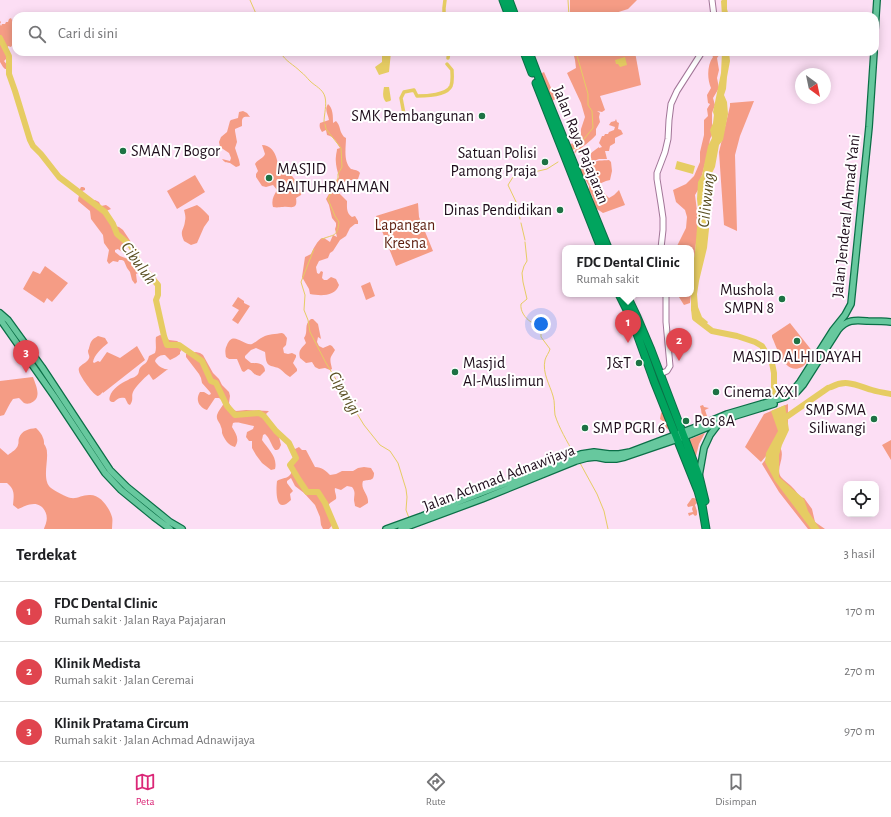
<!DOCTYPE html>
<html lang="id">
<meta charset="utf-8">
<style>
:root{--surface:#fff;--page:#f6f6f6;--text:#202124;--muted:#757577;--line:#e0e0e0;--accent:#db2777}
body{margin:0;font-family:"Alegreya Sans",sans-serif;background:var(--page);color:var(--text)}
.controls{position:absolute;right:12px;bottom:12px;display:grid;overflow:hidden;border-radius:8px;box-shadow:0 2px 10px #0003}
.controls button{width:36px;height:36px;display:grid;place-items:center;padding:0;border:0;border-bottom:1px solid var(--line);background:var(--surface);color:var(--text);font:20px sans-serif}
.compass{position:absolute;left:795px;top:68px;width:36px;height:36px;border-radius:50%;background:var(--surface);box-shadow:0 2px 10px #0003;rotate:147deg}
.you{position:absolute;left:541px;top:324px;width:14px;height:14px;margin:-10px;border:3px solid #fff;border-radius:50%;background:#1a73e8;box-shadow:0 0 0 6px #1a73e833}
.badge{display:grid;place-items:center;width:26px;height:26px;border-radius:50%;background:var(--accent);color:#fff;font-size:13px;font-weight:700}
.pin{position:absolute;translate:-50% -33px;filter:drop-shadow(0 1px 2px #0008)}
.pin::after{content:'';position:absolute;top:21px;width:14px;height:12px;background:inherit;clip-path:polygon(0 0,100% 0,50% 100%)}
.popup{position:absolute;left:562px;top:245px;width:132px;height:52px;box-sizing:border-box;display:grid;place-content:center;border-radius:8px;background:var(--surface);filter:drop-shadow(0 1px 3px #0005);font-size:13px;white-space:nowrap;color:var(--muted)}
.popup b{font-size:15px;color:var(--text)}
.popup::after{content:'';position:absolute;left:50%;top:100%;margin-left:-8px;border:8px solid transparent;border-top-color:var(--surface)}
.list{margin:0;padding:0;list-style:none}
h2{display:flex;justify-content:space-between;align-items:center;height:52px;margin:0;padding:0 16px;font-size:17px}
h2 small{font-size:13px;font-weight:400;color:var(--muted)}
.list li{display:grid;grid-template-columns:26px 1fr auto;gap:12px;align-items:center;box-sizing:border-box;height:60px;padding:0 16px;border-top:1px solid var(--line)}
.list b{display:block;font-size:15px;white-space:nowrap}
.list p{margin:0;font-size:13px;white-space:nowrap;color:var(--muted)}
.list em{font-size:13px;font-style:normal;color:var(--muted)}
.icon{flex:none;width:22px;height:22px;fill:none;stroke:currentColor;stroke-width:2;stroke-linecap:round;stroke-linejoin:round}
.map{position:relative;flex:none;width:891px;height:529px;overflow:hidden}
.search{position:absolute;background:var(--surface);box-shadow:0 2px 10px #0003;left:12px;right:12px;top:12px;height:44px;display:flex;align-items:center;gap:10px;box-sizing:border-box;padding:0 14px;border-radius:12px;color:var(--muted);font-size:15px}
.sheet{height:232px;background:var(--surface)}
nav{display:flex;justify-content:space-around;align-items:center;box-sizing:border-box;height:56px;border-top:1px solid var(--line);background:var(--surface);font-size:11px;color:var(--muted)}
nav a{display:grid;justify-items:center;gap:2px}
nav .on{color:var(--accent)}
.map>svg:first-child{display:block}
.green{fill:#f59c85}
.water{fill:#e6cc63}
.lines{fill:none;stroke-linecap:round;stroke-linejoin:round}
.stream{stroke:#e6cc63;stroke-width:1}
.canal{stroke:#e6cc63;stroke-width:3.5}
.river{stroke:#e6cc63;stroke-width:6}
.secondary-casing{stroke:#a27698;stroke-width:7}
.primary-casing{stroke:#0b6f47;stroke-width:8}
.highway-casing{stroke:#0b6f47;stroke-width:9}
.secondary{stroke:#fff;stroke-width:5}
.primary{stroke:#67c89e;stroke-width:5.5}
.highway{stroke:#01a45e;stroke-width:7}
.poi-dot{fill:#1d7244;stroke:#fff;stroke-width:1.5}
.labels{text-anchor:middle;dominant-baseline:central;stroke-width:4;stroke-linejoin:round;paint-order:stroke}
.poi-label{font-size:16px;fill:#1e0d1b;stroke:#fff;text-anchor:end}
.street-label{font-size:16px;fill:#1e0d1b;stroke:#fff}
.park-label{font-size:16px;fill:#5d1f0f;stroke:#fff}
.water-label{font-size:17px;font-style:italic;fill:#5a4f23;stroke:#fff}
</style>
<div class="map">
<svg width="891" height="529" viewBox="0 0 891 529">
<rect width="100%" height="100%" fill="#fcdef4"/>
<path class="green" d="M570 0H637L628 9 606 16H570Z
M11 18 12 20V23L15 25 16 27V44H13L11 47 8 46 5 52 7 54 6 56 10 59 9 61 7 58 4 61 8 66 7 69H5L3 67 0 62V21L1 22 0 24 1 26 2 24H5L6 22H8L9 19Z
M573 52H635L641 85 600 96 605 110 602 112 597 111 600 113 599 117 600 122 596 129V135C590 142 583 146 577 152L574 153 576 149H571L570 144 575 143 581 138V129L585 117 581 103 567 73 576 68 575 60Z
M710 52H720V54L717 58 719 70 717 78 719 88 713 98 715 105 712 113V135L710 139 708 152 698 190 695 195 697 211 699 229 696 243 695 252 691 276V248H675L677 246 686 228 687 217 685 210 676 202 673 190 686 184 694 176 700 162V152L704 135V120L708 116 707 109 710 104 708 103 707 95 711 88C707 79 707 65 713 57Z
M544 72 556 99 552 101 540 74Z
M754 101 740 136 735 155 737 231 724 225 719 152 730 106V103Z
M328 104C333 108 333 116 333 123L336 121C341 127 339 129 342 134 343 136 344 137 346 138 346 148 343 161 351 169 355 170 358 170 360 173L358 179C349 182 344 176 340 191L338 189V192L347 201C347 207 346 213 352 217L355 216 358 221V224H355L350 228 346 236 340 240 333 251 330 253 328 258 319 261 316 267 317 273 319 274 321 271 323 272 322 278 324 280H327L331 277 336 279 339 285C335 297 320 296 310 294L309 289 302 277 305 257 311 254C313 249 318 240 322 238H324L330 242 333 235 337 237 335 229 336 226V223L332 218 329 205 326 199 339 177C337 170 335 163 336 156 336 154 337 151 337 149L340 148C337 143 334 136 327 135L326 130 322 132C320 129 319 127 320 123L329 120C328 114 324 110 328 104Z
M243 111 247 113 250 117C241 116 242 119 242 126L235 129V131L237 142 235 148 239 160 240 165 239 166 236 167C234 166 232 164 230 163 226 162 225 163 222 159L230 161 231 158 229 153 220 147 219 142 221 137 227 132 230 121 231 120 238 118 239 112Z
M616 119 617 122 619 123 618 129 621 130 623 134 615 138V143L610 146 609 151H605L607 159H599L591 162V153L599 147V148L602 147 599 143 602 136H604L605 134H608L609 132 614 130 615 127 609 125 611 122 615 121Z
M262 145C277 146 277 162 280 173L292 176 295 180 296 187 302 191 301 195 296 198C298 211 291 206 283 207 279 207 278 208 273 207 271 200 274 195 277 190L273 185 266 187 262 186 256 177V174L258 171 255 164C258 159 263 159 265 154Z
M609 160 611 162 612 171 610 180 606 181 599 184 605 194 609 198 614 195 619 190 625 205 603 213 594 207 593 198 589 190V186L581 172 579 167 585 165 593 164C596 159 603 161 609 160Z
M195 175 205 192 177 209 167 191Z
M81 187H83L85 188V190L82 191C80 198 86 199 91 202L95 200 99 202 101 206 106 205 109 207 111 209 106 211 105 213 115 226 119 227 123 230 133 245 139 250 140 254 138 256C134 253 132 248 127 245H125L124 247 128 253 126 255 118 249 115 250V252L120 256 128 259 133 265 135 266 143 264 151 273 153 280 150 283C145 280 144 274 138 273L136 274 137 282 135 284 132 280 130 272 127 268 124 261 122 260H119L118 262 113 261 109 264 107 261 109 250 104 243 103 235 91 219 90 211 78 201C78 197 80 194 80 189Z
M418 203 419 217 433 251 396 266 376 216Z
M197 205C202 208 205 212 209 216V220L204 227 197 243 191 245 184 241C179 230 184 231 185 221 186 217 185 214 184 210Z
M45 266 68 283 52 302 47 298 44 303 23 289 33 271 40 274Z
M370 282 375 296 366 300 361 286Z
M677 294H691L690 303 684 305Z
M238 297 244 301V303L250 306 238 324 232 320 239 310 232 306Z
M311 319H313L318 324 321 339 318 337 317 342 319 346 323 348 330 345 332 346 335 350C334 352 333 353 332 355 329 359 331 364 332 369L330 370 325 368 319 369 315 367 312 362 306 363 300 358C298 350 301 349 306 343L304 338C309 331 303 325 311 319Z
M790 323 813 352C810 356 806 365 802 367 785 376 777 348 772 337V335Z
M282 333 284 334 287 338 286 345 283 348 284 353 288 354 292 353 296 355V357L293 363 297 369V371L290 377C286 375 284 372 280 369 277 367 274 367 271 366 265 364 266 357 265 352L256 348 251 350 245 356V358L251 363C257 363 265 363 265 371L260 376C252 375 253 370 248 369L244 372 242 371 237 359H229L226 357C225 352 225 349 227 345 233 330 243 346 252 344 256 342 259 339 263 337 268 334 276 334 282 333Z
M160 335 166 337 169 340 177 341 180 343 181 351 180 352V354L176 357 170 360 165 355C161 355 157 356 155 361 157 365 163 370 168 369L155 379 153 380 149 374C144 378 135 387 133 392 131 397 134 399 130 405L128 404 125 398C116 396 116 403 112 402 109 401 109 399 110 396 112 389 121 383 128 380 130 378 134 378 136 376 140 373 138 371 140 368 145 362 146 366 149 356L155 353C157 348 155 343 156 337Z
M98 336 105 338 108 343C102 348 94 355 93 362L94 363 98 361 100 362 107 352 120 358 137 346 145 360 103 393V392C101 394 100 395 98 396 94 396 79 375 79 371 77 366 85 364 88 360 91 356 88 355 88 351 88 350 89 349 89 348 91 341 91 340 98 336Z
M196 352 200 353 203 355 213 373 219 379 222 385 229 392 230 396 229 403 232 409 236 411 246 410 269 411 265 415 269 424 279 437 281 445 279 449 277 450H275C271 445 270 438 265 434L263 435 262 440C268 449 278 457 275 469L271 470 262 463 256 455 252 448V441H249L246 437 247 432 253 429 254 426C250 425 248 425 245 424 240 423 238 422 233 423L232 427C236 434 240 439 235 447 229 446 224 439 222 433 222 431 222 429 221 427 220 422 216 421 217 415 218 411 222 407 224 403L223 401 219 398H215L207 410C199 407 195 400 200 392H204L209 395 211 394 210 392 202 383 201 378 199 374 186 357V354Z
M33 377C35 383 39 391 37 397 35 402 29 405 24 403 23 402 20 399 19 398L13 399C9 404 7 410 4 415L0 416V381Z
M788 404V429L779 441 761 462 745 447 764 414Z
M703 405 704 407 709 408 705 410 707 416 703 420C701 415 702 411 700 406Z
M664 411 671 429 670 430 664 427V422L660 419 661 413Z
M36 428C39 431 42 434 43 438 44 440 44 442 44 444 46 447 47 449 47 453 48 462 42 481 51 488 55 491 66 497 71 498 77 499 82 495 89 495 100 494 109 507 112 517 113 520 112 525 112 529H44C44 528 46 524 46 523 49 514 43 504 34 504 28 504 23 507 18 509L13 505C14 494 15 490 7 483H0V448L8 455C12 452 17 449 18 445 19 443 18 440 19 438 22 430 29 429 36 428Z
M705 433 699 444 695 460 688 440Z
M891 440V460L882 445Z
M299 447 302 450H306L315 467C322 467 326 471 330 475L336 474 342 471H353L358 468 364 467 371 468 374 473C374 482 369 479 363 481 360 490 369 494 368 503L360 508 355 506C355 505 354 501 354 500 354 495 356 492 352 487L347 486 341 490 335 488C334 492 337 495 336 499L330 503 327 507C330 514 335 514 334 523L329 529H323L321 525 320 517 315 505 304 493 295 486 291 478 287 481V483L293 491 290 494 291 500C275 516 276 490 277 481 281 478 285 479 289 476 295 472 292 456 295 449Z
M780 447C786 458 775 468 781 477 784 481 790 484 793 488 797 492 799 497 804 498L812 509 815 522 825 529H808L779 492 762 464 774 448Z
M692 498H694L696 499V501L697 503 695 505 697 511V515L695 516 693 514 689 516 688 513 693 512 692 509 693 506 688 507 687 505Z"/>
<path class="water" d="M722 0H727V9L729 16H722L721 1Z
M382 52H391L389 72 379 75 375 67 382 62Z
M722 52H729L730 61 727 77 726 89 724 95 727 102 728 114 723 140 719 145 715 167 709 179V229L707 248 699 281 697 294 698 307 702 317 708 322 705 327 699 322 694 315 691 310V276L695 252 697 228 698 208 697 199 698 182 702 175 708 146 712 138 710 130 713 123 714 115 713 112 721 73Z
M625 57 627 65 620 67 618 64H616L615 60Z
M384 87H389L391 100 390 101 386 102C382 98 383 92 384 87Z
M677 161 695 166 693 174 675 169Z
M785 405 789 430 782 445 779 455V477L804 499 808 511 820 529H811L775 481 765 462 766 453 778 431 771 411Z"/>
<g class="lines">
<path class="stream" d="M250 0 257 16
M568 0 569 16
M280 52C286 62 293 64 301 72 304 74 307 78 310 81 315 86 323 89 325 97 327 105 324 114 324 122
M572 151 575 147 584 139 593 128 592 111 588 105V94L576 52
M520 219 518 206 508 185 513 177 547 169 558 162
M521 223 525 240
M322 239C335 234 337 237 339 222L335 216 328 199 338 178V174L342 167 341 148 326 129 325 124
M525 242 527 261 524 266 522 273 523 282 527 299 521 304C520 311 525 318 531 322 534 323 538 323 541 325V337L550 349C549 353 546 356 545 360 542 373 550 385 553 396 555 402 554 408 555 415 559 428 567 441 574 454
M314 249 301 282 305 295 304 310 308 320 310 332 326 363 364 425 380 445 390 451 398 463 406 489 407 497 406 510 409 518
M580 463 597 494 604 511 608 529"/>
<path class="canal" d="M444 16V8L445 0
M448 58 449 52
M404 114 401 98 404 92 414 90 417 96C426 96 447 95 451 86 453 81 452 75 452 70L447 64"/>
<path class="river" d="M0 38 9 56V74L15 91 30 140 33 146 41 154 59 177 105 212 113 224 117 234 131 246 140 264 158 285V295L156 300 164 336 167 345H179L202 361 211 381 216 383 227 406 235 415 259 413 264 416 276 431 289 443 296 458 290 465 299 480 307 492H318L325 503 336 529
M694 309 695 318 712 331 737 336 755 342 762 346 772 363 774 373V395
M831 387C846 379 856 385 872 390 878 392 885 393 891 394
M782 420 828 388"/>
<g class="secondary-casing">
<path id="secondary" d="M712 0 714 16
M661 248 663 230V218L661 204 657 179V173L665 152 668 139 669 120 671 104 677 91 702 52
M660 374 667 371 670 366 666 322V294"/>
</g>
<g class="primary-casing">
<path id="primary" d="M875 30 877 0
M0 313 8 320 42 367 110 470 127 487 170 522 182 529
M0 319 54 396 105 473 121 490 154 517 170 529
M794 395 803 385 838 330C847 319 855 320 868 321 875 321 883 321 891 322
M699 476 704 448 710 435 719 423
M386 529 422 516 581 454 594 452 609 454H619L630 452 696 427 727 414 785 397 791 393 800 382 833 330 845 315 851 304 869 127 874 52
M401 529 482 499 576 461 587 458 596 457 606 459H616L625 457 684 437 735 416 774 404"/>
</g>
<g class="highway-casing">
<path id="highway" d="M503 0 509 16
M509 0 515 16
M524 52 532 73
M529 52 538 76 608 248
M536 83 601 248
M619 294 632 320 654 381 698 491 702 505 706 529
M626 294 637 317 651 350 699 476 705 501"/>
</g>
<use href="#secondary" class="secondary"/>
<use href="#primary" class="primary"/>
<use href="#highway" class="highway"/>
</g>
<g class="poi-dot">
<circle cx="482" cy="116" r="4"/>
<circle cx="123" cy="151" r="4"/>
<circle cx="545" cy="162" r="4"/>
<circle cx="269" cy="178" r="4"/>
<circle cx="560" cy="210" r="4"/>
<circle cx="782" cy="299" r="4"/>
<circle cx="797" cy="341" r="4"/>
<circle cx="639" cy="363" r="4"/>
<circle cx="455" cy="372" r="4"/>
<circle cx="716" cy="392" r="4"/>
<circle cx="874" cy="419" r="4"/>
<circle cx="686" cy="421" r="4"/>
<circle cx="585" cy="428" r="4"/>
</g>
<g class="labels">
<g class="poi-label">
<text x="474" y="116">SMK Pembangunan</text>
<text x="131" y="151" text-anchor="start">SMAN 7 Bogor</text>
<text x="537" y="153">Satuan Polisi<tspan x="537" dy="18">Pamong Praja</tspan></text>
<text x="277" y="169" text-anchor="start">MASJID<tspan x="277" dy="18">BAITUHRAHMAN</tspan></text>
<text x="552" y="210">Dinas Pendidikan</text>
<text x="774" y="290">Mushola<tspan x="774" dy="18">SMPN 8</tspan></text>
<text x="797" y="357" text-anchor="middle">MASJID ALHIDAYAH</text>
<text x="463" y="363" text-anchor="start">Masjid<tspan x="463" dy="18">Al-Muslimun</tspan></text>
<text x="631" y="363">J&amp;T</text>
<text x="724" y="392" text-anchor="start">Cinema XXI</text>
<text x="866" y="410">SMP SMA<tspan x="866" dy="18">Siliwangi</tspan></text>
<text x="694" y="421" text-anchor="start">Pos 8A</text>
<text x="593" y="428" text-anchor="start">SMP PGRI 6</text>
</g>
<g class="street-label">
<text transform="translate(581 145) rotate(68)">Jalan Raya Pajajaran</text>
<text transform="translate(846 216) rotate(-84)">Jalan Jenderal Ahmad Yani</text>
<text transform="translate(499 478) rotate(-21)">Jalan Achmad Adnawijaya</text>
</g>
<g class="park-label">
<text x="405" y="225">Lapangan<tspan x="405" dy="18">Kresna</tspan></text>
</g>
<g class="water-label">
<text transform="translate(706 200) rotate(-84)">Ciliwung</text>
<text transform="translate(139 263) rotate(54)">Cibuluh</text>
<text transform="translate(345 393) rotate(60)">Ciparigi</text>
</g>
</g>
</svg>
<div class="controls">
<button><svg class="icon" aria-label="locate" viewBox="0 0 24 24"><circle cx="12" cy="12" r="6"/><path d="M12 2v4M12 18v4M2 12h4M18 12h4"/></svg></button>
</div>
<svg class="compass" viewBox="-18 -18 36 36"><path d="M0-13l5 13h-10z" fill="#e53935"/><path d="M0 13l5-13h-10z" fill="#757577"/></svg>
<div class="you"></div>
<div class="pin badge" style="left:628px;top:343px;background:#e0444e">1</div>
<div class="popup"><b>FDC Dental Clinic</b>Rumah sakit</div>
<div class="pin badge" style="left:679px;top:361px;background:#e0444e">2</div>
<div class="pin badge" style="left:26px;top:373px;background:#e0444e">3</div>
<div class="search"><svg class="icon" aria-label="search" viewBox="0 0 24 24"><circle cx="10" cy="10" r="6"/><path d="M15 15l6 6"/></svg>Cari di sini</div>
</div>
<section class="sheet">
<h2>Terdekat<small>3 hasil</small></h2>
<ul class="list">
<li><span class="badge" style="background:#e0444e">1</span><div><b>FDC Dental Clinic</b><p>Rumah sakit · Jalan Raya Pajajaran</p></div><em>170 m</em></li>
<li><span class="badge" style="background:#e0444e">2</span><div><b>Klinik Medista</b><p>Rumah sakit · Jalan Ceremai</p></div><em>270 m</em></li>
<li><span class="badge" style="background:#e0444e">3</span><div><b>Klinik Pratama Circum</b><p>Rumah sakit · Jalan Achmad Adnawijaya</p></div><em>970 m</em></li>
</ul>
</section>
<nav>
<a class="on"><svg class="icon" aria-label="map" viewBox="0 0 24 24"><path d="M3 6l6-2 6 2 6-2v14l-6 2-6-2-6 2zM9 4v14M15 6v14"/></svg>Peta</a>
<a><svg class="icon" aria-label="directions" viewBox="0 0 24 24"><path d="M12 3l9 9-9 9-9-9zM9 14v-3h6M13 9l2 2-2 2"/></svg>Rute</a>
<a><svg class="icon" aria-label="saved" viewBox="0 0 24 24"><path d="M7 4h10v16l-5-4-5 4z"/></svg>Disimpan</a>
</nav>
